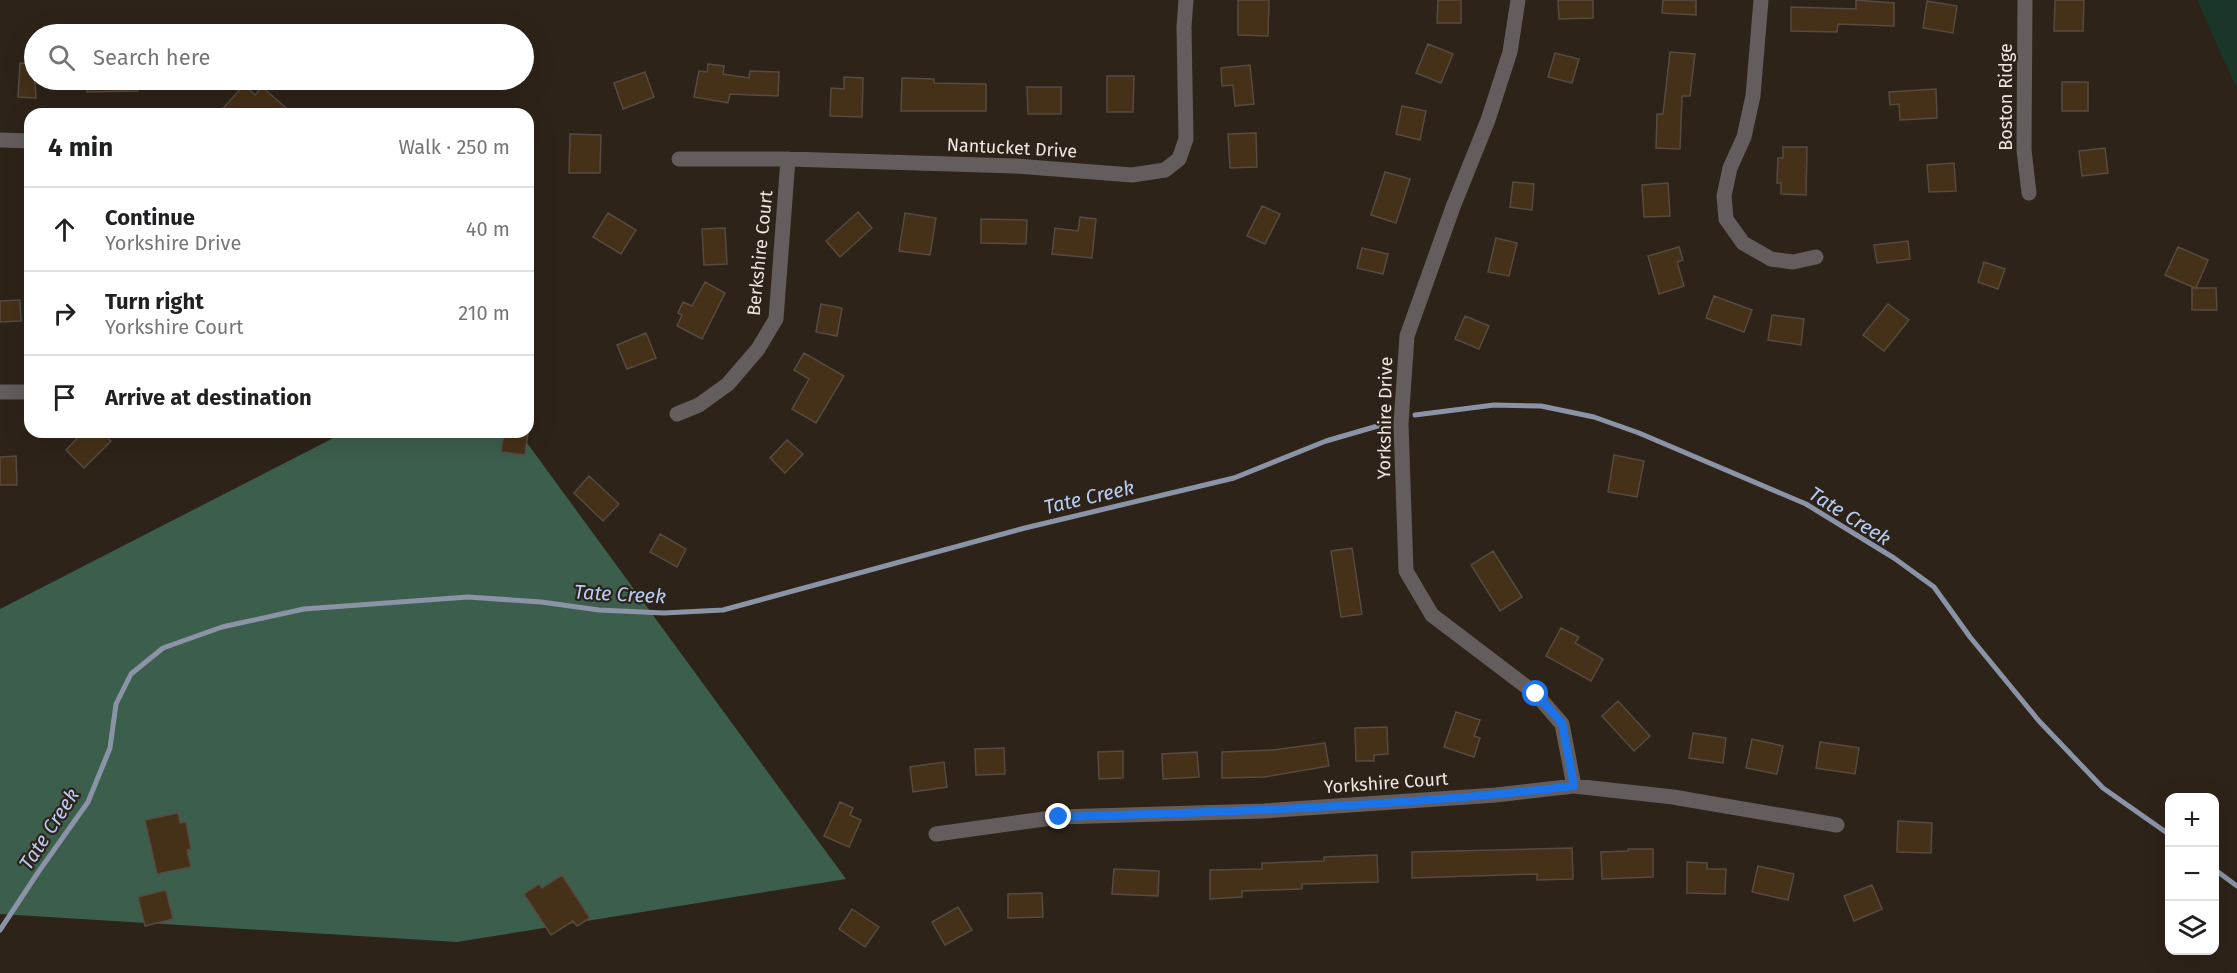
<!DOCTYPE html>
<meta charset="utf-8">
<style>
:root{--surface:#fff;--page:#f6f6f6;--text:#202124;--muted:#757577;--line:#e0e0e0}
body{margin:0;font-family:"Fira Sans",sans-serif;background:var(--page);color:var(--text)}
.controls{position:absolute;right:18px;bottom:18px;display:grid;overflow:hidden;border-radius:12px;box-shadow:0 6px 24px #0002}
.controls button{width:54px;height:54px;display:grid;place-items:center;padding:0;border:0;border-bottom:2px solid var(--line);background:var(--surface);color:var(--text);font:30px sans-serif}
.stop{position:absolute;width:18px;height:18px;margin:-14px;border:4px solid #1a73e8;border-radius:50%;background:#fff}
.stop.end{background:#1a73e8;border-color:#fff;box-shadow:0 2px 6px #0008}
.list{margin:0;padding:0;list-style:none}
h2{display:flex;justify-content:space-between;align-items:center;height:78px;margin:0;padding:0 24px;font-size:26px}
h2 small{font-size:20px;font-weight:400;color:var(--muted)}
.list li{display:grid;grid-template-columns:39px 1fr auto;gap:18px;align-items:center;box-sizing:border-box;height:84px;padding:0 24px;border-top:2px solid var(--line)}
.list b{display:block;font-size:22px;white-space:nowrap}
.list p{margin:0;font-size:20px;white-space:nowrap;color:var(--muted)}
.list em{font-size:20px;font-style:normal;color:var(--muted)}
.icon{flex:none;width:33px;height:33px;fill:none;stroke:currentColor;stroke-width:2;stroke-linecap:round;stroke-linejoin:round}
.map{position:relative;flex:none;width:2237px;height:973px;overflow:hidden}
.search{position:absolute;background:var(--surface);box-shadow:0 6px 24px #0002;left:24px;top:24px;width:510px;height:66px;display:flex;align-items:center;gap:15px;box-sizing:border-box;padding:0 21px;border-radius:33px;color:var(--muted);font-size:22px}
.panel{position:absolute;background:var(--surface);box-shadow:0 6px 24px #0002;left:24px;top:108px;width:510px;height:330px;border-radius:18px}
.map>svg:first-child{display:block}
.green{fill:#1a3629}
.forest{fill:#3c5e4d}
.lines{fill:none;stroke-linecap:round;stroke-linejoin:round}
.stream{stroke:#8b94a6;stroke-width:5}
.building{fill:#453018;stroke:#554b40;stroke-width:1.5}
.minor{stroke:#645d5d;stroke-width:15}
.route{stroke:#1a73e8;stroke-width:8}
.labels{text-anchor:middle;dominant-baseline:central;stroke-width:4.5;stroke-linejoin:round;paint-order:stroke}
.street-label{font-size:18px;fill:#eee7e1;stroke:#2d2319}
.water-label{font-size:20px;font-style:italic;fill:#b6cdf6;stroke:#2d2319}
</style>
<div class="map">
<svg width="2237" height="973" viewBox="0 0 2237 973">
<rect width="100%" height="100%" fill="#2d2319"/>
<path class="green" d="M2197 0H2237V89Z"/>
<path class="forest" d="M345 432H519L846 879 457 942 0 914V609Z"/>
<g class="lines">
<path class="stream" d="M1415 415 1494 405 1541 406 1594 417 1639 433 1806 504 1894 558 1934 587 1970 637 2039 721 2103 788 2170 835
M2214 869 2237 886
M0 930 39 871 88 802 110 748 116 704 131 674 163 648 222 627 304 609 468 597 541 602 599 610 664 613 723 610 1025 528 1234 478 1326 441 1388 423"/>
</g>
<path class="building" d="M1238 0H1269L1268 36 1238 35Z
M1438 0H1461V23H1437Z
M1558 0H1593V18L1559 19Z
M1663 0H1696V15L1662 13Z
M1856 0 1894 3V26L1838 24 1837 32 1791 31V7L1856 9Z
M2055 0H2084L2083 31H2054Z
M1927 1 1957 6 1953 33 1923 28Z
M1428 44 1453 54 1441 83 1416 73Z
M1670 52 1695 54 1690 96H1682L1680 149 1656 148 1657 114H1663Z
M1555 53 1579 59 1572 83 1548 77Z
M20 63 34 64 36 98 18 97Z
M708 64 724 66 723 74 749 78 750 71 779 72 778 96 730 94 728 103 694 97 699 71 707 72Z
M1250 65 1254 104 1235 106 1233 85 1222 86 1221 68Z
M645 72 654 97 623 109 614 83Z
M1107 76H1134L1133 112H1107Z
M844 77 863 78 862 117 830 116 831 88 844 89Z
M902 78 934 79V83L986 84V111H901Z
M87 80H138V91L87 92Z
M2062 82H2088V111H2062Z
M244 85 255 95 262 87 293 114H218Z
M1027 87H1061V114H1028Z
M1936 89 1937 118 1900 120 1899 104 1890 105 1889 92Z
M1402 106 1426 111 1420 140 1396 134Z
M1256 133 1257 167 1230 168 1228 134Z
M570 134 601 135 600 173H569Z
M1783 147H1807L1806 195 1781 194V183H1777L1778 158H1783Z
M2105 148 2108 173 2082 176 2079 151Z
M1954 163 1956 191 1929 192 1927 165Z
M1385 172 1410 179 1396 223 1371 215Z
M1513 182 1534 184 1532 210 1510 207Z
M1668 183 1670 216 1644 217 1642 185Z
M1262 206 1280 214 1265 244 1247 236Z
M858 212 872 228 840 257 826 241Z
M608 213 636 230 621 254 593 237Z
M905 213 936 218 930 255 899 251Z
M1080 217 1096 219 1092 258 1052 254 1055 228 1078 231Z
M981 219 1027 220 1026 244 981 243Z
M725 228 727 264 704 265 702 229Z
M1496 238 1517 243 1509 276 1488 272Z
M1908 241 1910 259 1877 263 1874 245Z
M1679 247 1683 260 1677 262 1684 286 1659 294 1648 256Z
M2178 247 2208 260 2196 288H2216L2217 310H2192V288H2195L2165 275Z
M1362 248 1388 254 1383 274 1357 268Z
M1984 262 2005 269 1998 289 1978 282Z
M705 282 725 293 702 339 677 326 682 315 678 313 683 302 692 306Z
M1714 296 1752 310 1744 332 1706 318Z
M20 300 21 321 0 322V301Z
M821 304 842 308 837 336 816 332Z
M1888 304 1909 320 1884 351 1863 335Z
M1772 315 1804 319 1801 345 1768 340Z
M1465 316 1489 326 1479 349 1455 339Z
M646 333 656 358 627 369 617 345Z
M804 353 844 376 816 423 792 409 809 379 794 370Z
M83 432H101L111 441 84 468 66 450Z
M504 432H528L525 455 501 452Z
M787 440 803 454 785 473 770 458Z
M1614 455 1644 461 1637 497 1608 492Z
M16 456 17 485H0V457Z
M589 476 619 504 603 521 574 493Z
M660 534 686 549 677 567 650 552Z
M1352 548 1362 614 1341 617 1331 551Z
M1493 551 1522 597 1500 611 1471 565Z
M1561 628 1579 637 1575 643 1603 659 1591 681 1546 656Z
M1618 701 1650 736 1634 751 1602 716Z
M1456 712 1480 720 1474 736 1480 738 1474 757 1444 747Z
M1387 727 1388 754 1374 755V761H1356L1355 728Z
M1693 733 1726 738 1723 763 1689 758Z
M1752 739 1783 746 1777 774 1746 768Z
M1820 742 1859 748 1855 774 1816 768Z
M1325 743 1329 766 1264 777 1222 778V752L1273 750Z
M1004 748 1005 774 976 775 975 749Z
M1123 751V778L1099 779 1098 752Z
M1197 752 1199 777 1163 779 1162 754Z
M944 762 947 787 913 792 910 767Z
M840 802 853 808 850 815 861 820 849 847 824 836Z
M178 813 180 823 186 822 191 849 187 850 191 867 157 874 145 820Z
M1898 821 1932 823 1931 853 1897 852Z
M1572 848 1573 879 1537 880V874L1412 878V852Z
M1628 849H1653V877L1602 879 1601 852 1628 851Z
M1377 855 1378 882 1302 884V889L1242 891V897L1210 899V870L1262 869V863L1324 861V857Z
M1687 862 1707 863V869H1726L1725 894 1687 893Z
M1758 866 1794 874 1788 900 1752 892Z
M1114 869 1159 871 1158 896 1112 894Z
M562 875 590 918 577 926 573 921 551 935 524 894 539 884 542 888Z
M1872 885 1882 909 1854 921 1844 896Z
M166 890 173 919 145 926 138 897Z
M1042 893 1043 917 1008 918V894Z
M958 907 972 930 945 945 932 922Z
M852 909 879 927 865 947 839 929Z"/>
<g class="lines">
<path class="minor" d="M1518 0 1510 52 1488 120 1453 207 1407 336 1401 424 1406 571 1432 615 1536 694 1562 724 1574 786
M1761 0 1753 96 1744 137 1730 168 1724 196 1726 219 1743 243 1771 259 1793 262 1816 257
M2025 0 2024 150 2029 193
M0 140 30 141
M679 159H788L1015 166 1132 175 1165 170 1179 159 1186 139 1184 27 1186 0
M0 392H30
M677 414 699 405 728 384 758 349 776 319 788 159
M936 834 1059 817 1264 811 1496 795 1574 786 1673 797 1837 825"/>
</g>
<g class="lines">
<path class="route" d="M1059 817C1231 812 1403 806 1574 786L1562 723 1536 694"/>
</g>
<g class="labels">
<g class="street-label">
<text transform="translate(2006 97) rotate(-90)">Boston Ridge</text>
<text transform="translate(1012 148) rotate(3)">Nantucket Drive</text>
<text transform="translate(760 253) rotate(-84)">Berkshire Court</text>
<text transform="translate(1385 418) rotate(-89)">Yorkshire Drive</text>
<text transform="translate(1386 783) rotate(-4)">Yorkshire Court</text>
</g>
<g class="water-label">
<text transform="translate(1089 497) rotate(-13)">Tate Creek</text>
<text transform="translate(1850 516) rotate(32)">Tate Creek</text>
<text transform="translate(620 594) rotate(3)">Tate Creek</text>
<text transform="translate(49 829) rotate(-57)">Tate Creek</text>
</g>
</g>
</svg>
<div class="controls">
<button>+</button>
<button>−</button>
<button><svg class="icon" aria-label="layers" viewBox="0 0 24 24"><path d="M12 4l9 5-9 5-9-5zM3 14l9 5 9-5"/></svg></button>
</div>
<div class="stop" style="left:1536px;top:694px"></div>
<div class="stop end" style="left:1059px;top:817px"></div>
<div class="search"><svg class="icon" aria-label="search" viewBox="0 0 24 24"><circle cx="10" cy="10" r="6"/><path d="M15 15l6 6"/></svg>Search here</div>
<section class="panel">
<h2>4 min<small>Walk · 250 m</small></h2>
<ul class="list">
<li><svg class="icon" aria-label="ahead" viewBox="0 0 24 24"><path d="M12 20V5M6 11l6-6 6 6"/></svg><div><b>Continue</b><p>Yorkshire Drive</p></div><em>40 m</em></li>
<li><svg class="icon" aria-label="right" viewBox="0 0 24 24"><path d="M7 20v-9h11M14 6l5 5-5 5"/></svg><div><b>Turn right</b><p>Yorkshire Court</p></div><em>210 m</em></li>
<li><svg class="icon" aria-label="arrive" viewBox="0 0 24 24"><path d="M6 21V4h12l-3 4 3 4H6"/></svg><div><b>Arrive at destination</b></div></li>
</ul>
</section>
</div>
